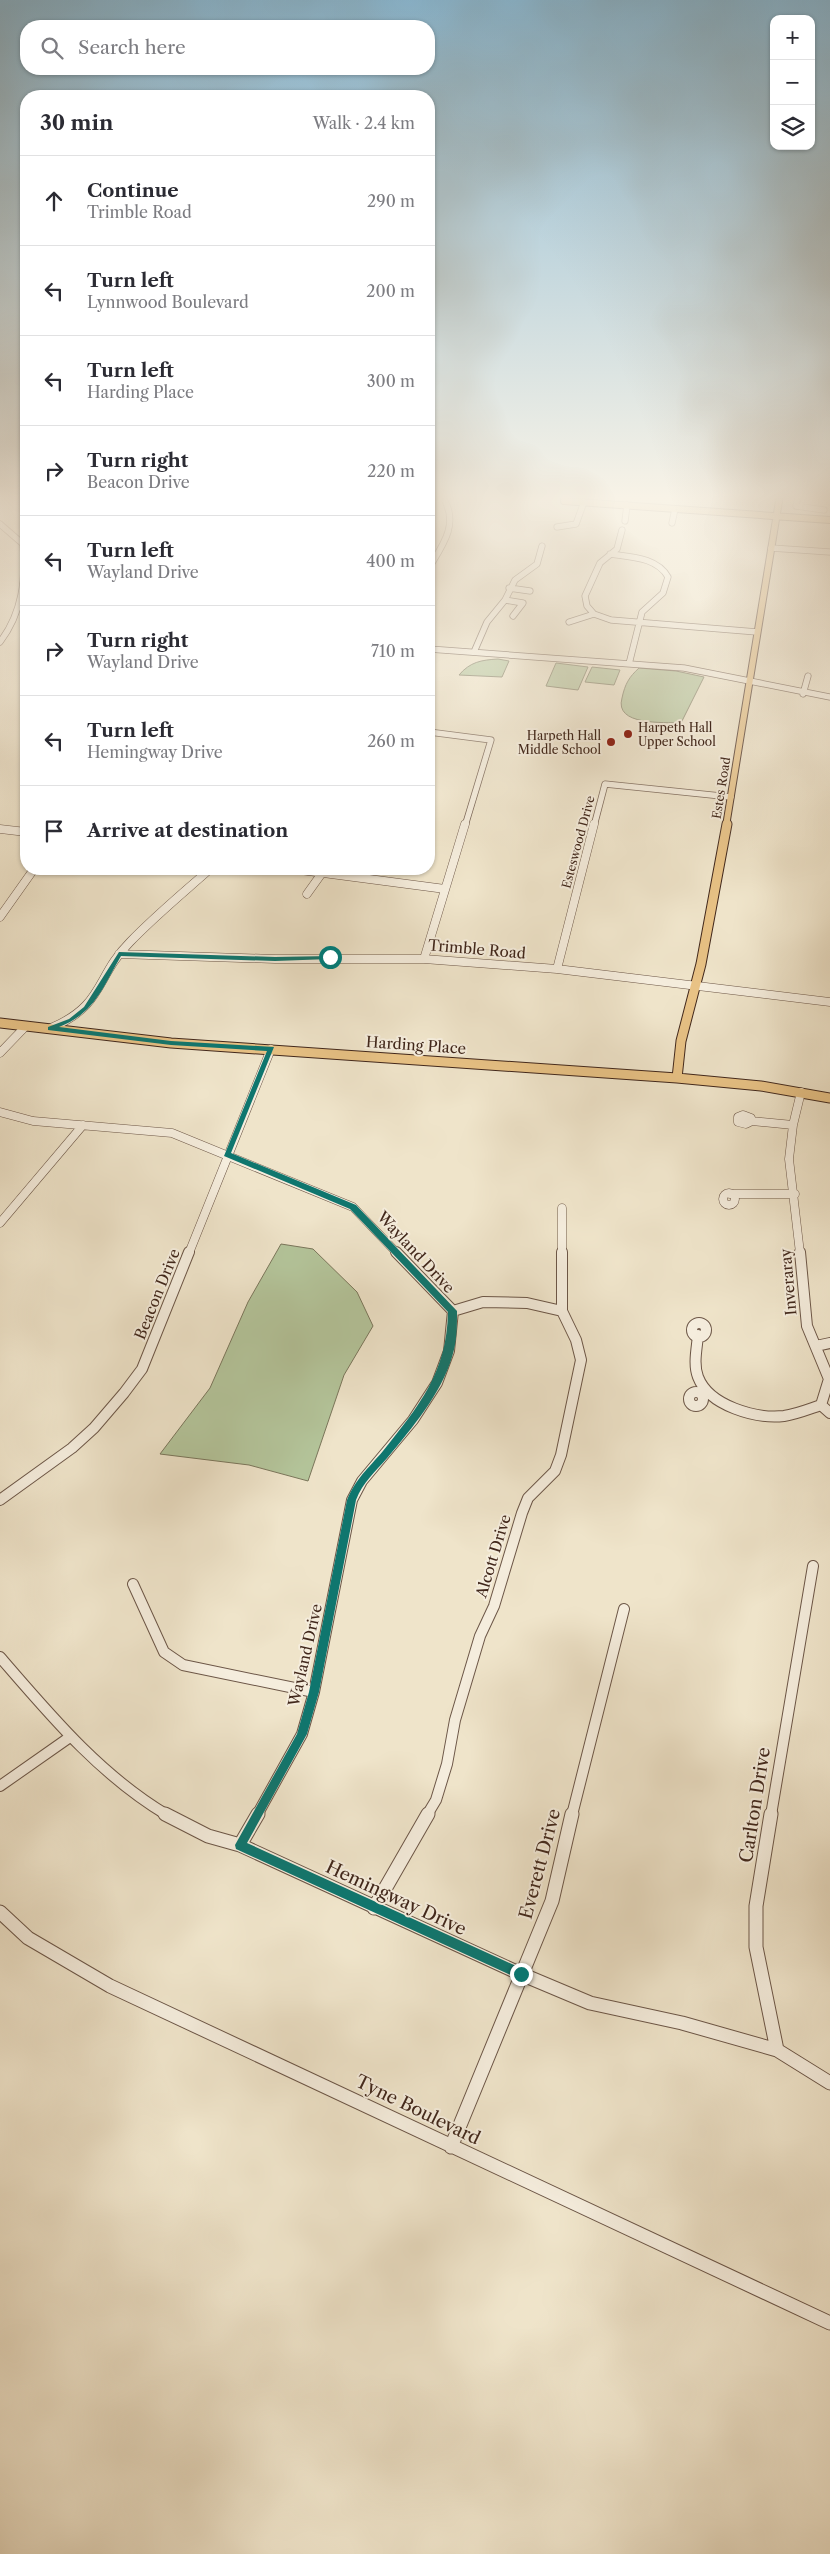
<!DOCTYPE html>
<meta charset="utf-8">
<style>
:root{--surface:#fff;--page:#f2f2f3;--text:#2b2b33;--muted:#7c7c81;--line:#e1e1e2}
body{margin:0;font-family:"Libre Caslon Text",serif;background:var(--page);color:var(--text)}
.controls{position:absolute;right:15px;top:15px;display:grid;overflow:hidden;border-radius:10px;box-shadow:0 1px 4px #0004}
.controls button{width:45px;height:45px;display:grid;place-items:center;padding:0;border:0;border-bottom:1px solid var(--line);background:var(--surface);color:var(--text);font:25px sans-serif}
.stop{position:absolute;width:15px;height:15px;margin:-11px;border:4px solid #0f766e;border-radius:50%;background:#fff}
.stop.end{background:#0f766e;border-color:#fff;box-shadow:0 1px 5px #0008}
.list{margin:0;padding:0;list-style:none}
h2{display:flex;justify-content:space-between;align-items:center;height:65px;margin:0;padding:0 20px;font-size:21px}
h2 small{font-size:16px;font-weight:400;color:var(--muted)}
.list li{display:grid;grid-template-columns:32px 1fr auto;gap:15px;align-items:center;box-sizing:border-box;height:90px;padding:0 20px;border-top:1px solid var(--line)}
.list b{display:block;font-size:19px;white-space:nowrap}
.list p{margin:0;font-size:16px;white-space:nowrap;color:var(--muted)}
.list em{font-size:16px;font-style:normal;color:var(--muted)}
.icon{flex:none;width:28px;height:28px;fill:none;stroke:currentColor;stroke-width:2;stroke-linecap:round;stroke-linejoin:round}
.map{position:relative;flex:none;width:830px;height:2554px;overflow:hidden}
.search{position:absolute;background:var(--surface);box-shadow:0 1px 4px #0004;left:20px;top:20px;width:415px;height:55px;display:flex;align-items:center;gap:12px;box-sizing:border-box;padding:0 18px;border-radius:20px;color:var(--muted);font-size:19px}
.panel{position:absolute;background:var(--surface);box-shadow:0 1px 4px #0004;left:20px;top:90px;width:415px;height:785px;border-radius:20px}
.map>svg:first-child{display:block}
.green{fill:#b4c59b;stroke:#7a765b}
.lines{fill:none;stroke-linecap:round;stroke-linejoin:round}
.minor-far3-casing{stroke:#6c5647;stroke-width:7}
.minor-far2-casing{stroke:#6c5647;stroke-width:9}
.minor-far1-casing{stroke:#6c5647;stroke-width:12}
.minor-casing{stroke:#6c5647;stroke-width:15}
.major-far1-casing{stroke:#41271b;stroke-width:8}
.major-casing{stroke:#41271b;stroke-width:11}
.minor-far3{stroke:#f5eddd;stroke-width:5.5}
.minor-far2{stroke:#f5eddd;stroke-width:8}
.minor-far1{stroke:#f5eddd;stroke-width:10}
.minor{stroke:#f5eddd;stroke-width:13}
.major-far1{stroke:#e8c285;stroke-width:6}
.major{stroke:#e8c285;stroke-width:9}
.route{fill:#0f766e}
.poi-dot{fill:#8f2418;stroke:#f5eddd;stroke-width:2}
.labels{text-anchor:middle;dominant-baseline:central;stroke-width:4;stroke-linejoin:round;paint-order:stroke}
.far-poi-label{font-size:12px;fill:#41271b;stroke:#f5eddd;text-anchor:start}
.far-street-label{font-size:12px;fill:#41271b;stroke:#f5eddd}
.street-label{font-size:15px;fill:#41271b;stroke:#f5eddd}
.near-street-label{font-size:18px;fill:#41271b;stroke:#f5eddd}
</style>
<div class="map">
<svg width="830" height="2554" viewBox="0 0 830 2554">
<rect width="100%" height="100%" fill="#efe4ca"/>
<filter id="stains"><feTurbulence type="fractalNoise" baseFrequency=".004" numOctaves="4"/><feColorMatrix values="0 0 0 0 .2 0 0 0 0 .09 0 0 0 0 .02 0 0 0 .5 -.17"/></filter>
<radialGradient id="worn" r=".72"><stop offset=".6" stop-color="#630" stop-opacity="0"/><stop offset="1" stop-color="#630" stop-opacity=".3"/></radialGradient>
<path class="green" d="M498 659 509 661 502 677 459 675C470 662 481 660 498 659Z
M556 663 588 667 578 690 546 686Z
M592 667 620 670 614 685 585 682Z
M639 668 676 671 704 677 681 723C664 722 614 726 622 698 625 684 629 677 639 668Z
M281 1244 313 1249 357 1292 373 1326 344 1375 308 1481 249 1465 160 1454 210 1388 248 1302Z"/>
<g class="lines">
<g class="minor-far3-casing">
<path id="minor-far3" d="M797 501 796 506 824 510
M625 521 627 505
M672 523 675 509
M0 524 23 544C26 580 22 613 0 642
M557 527 576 524 584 502
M622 530 617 549 600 563 585 596 587 606 594 614 611 620 757 632
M771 548 830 552
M610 554C630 557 657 557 668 577L663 593 642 612 629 664
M429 568C442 546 458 526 445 501
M509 588 530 591
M505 600 523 603 513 616
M569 622 594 614
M429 649 684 668 830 697
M474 652 487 622 505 600 515 580 537 564 542 546
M803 694 808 676
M429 732 491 740 465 826
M594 826 605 784 731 797"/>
</g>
<g class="minor-far2-casing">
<path id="minor-far2" d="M0 829 26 832
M293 869 445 889
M307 894 322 873
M0 917 34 869
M119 954 275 959H424L557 969 830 1002
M424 959 465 824
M557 969 594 824
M51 1028C105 1005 95 977 130 942 155 916 183 893 210 869
M0 1053 25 1027
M0 1112 33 1121 172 1133 353 1207 397 1253
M743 1115 751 1118 752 1121 746 1124 738 1122V1117Z
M752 1121 793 1125
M723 1199a6 6 0 1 1 12 0a6 6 0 1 1-12 0Z
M730 1194H795
M562 1208V1253
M0 1223 83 1125
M189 1253 271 1049
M800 1253 789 1159 793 1125 801 1092"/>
</g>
<g class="minor-far1-casing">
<path id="minor-far1" d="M453 1311 483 1302 527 1303 562 1311
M692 1330a7 7 0 1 1 14 0a7 7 0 1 1-14 0Z
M698 1335C697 1348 693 1364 698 1377 709 1406 756 1419 784 1416 797 1414 809 1409 821 1405L829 1379 807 1326 800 1252
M816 1346 830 1343
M689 1399a7 7 0 1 1 14 0a7 7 0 1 1-14 0Z
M821 1405 830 1413
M0 1500 72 1448 94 1428 124 1393 142 1369 189 1252
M133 1584 164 1652 183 1665 314 1692
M0 1657C51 1716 100 1775 167 1815
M0 1786 70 1737
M257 1815 302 1734 314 1692 352 1500 362 1481 413 1420 437 1383 449 1351 453 1311 396 1252
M427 1815 436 1800 447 1764 455 1720 480 1636 494 1606 522 1513 528 1498 555 1471 561 1455 581 1360 576 1340 562 1311V1252
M572 1815 624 1609
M771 1815 813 1566"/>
</g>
<g class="minor-casing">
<path id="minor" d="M165 1814 208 1836 240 1845 521 1974 590 2003 682 2023 777 2050 830 2083
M771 1814 756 1906V1947L777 2050
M240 1845 258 1814
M374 1908 428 1814
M0 1912 28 1938 110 1986 830 2323
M451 2147 552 1901 572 1814"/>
</g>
<g class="major-far1-casing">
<path id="major-far1" d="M564 501 830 520
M726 826 779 501"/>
</g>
<g class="major-casing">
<path id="major" d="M0 1023 171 1043 677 1078 761 1086 830 1098
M677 1078 681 1041 701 964 727 824"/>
</g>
<use href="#minor-far3" class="minor-far3"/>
<use href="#minor-far2" class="minor-far2"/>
<use href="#minor-far1" class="minor-far1"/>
<use href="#minor" class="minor"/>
<use href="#major-far1" class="major-far1"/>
<use href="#major" class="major"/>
</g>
<linearGradient id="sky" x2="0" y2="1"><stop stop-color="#89b8d3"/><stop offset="0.58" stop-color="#f8f3e7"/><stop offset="1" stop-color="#f8f3e7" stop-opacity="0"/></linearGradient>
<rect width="830" height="858" fill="url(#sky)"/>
<path class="route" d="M119 952 275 957 332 956 330 959 275 961 121 956C103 987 95 1013 59 1027L171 1041 274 1047 231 1153 356 1205 457 1311C457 1327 457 1342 452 1357 441 1394 412 1428 388 1457 375 1472 363 1482 356 1500L319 1692 307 1734 247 1843 525 1970V1978H517L236 1849 235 1845 297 1734 309 1692 347 1500C357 1477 367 1470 383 1451 419 1406 447 1372 448 1312L350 1209 224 1156 267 1051 171 1045 48 1030V1027L69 1019 84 1007Z"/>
<g class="poi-dot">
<circle cx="628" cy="734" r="5"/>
<circle cx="611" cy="742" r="5"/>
</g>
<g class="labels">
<g class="far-poi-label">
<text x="638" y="727">Harpeth Hall<tspan x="638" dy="14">Upper School</tspan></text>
<text x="601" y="735" text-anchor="end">Harpeth Hall<tspan x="601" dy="14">Middle School</tspan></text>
</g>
<g class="far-street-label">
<text transform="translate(721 788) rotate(-81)">Estes Road</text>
<text transform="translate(578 842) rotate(-75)">Esteswood Drive</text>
</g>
<g class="street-label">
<text transform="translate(477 949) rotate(5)">Trimble Road</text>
<text transform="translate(416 1045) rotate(4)">Harding Place</text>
<text transform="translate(416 1252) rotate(47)">Wayland Drive</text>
<text transform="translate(788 1282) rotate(-95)">Inveraray</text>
<text transform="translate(157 1294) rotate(-68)">Beacon Drive</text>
<text transform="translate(493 1556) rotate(-73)">Alcott Drive</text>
<text transform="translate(305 1655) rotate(-77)">Wayland Drive</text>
</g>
<g class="near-street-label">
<text transform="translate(755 1805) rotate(-81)">Carlton Drive</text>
<text transform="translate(540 1864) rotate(-75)">Everett Drive</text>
<text transform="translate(396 1898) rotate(25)">Hemingway Drive</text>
<text transform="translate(418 2110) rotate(26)">Tyne Boulevard</text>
</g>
</g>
<rect width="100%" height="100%" filter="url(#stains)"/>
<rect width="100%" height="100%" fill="url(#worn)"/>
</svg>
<div class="controls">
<button>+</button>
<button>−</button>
<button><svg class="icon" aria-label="layers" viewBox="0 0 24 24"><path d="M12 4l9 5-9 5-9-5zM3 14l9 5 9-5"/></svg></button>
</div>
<div class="stop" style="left:330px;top:957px"></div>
<div class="stop end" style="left:521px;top:1974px"></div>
<div class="search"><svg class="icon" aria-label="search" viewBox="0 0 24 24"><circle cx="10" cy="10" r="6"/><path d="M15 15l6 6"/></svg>Search here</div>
<section class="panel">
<h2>30 min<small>Walk · 2.4 km</small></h2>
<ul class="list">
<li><svg class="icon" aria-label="ahead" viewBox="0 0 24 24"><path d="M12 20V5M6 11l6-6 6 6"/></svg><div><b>Continue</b><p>Trimble Road</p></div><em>290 m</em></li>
<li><svg class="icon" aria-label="left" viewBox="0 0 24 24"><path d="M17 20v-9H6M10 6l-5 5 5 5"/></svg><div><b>Turn left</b><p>Lynnwood Boulevard</p></div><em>200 m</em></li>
<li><svg class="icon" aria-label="left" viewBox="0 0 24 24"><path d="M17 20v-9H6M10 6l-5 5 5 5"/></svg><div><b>Turn left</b><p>Harding Place</p></div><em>300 m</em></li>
<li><svg class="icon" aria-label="right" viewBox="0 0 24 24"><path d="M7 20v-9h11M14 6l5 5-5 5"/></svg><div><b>Turn right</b><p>Beacon Drive</p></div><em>220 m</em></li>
<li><svg class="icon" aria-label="left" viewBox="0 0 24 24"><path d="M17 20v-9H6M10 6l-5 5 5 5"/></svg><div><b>Turn left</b><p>Wayland Drive</p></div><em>400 m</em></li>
<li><svg class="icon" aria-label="right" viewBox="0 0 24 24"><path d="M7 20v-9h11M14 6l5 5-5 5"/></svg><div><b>Turn right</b><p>Wayland Drive</p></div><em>710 m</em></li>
<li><svg class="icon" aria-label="left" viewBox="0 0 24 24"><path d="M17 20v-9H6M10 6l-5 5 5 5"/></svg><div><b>Turn left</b><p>Hemingway Drive</p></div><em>260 m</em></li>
<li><svg class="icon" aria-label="arrive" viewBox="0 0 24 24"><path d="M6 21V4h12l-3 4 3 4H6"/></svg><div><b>Arrive at destination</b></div></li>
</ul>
</section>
</div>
